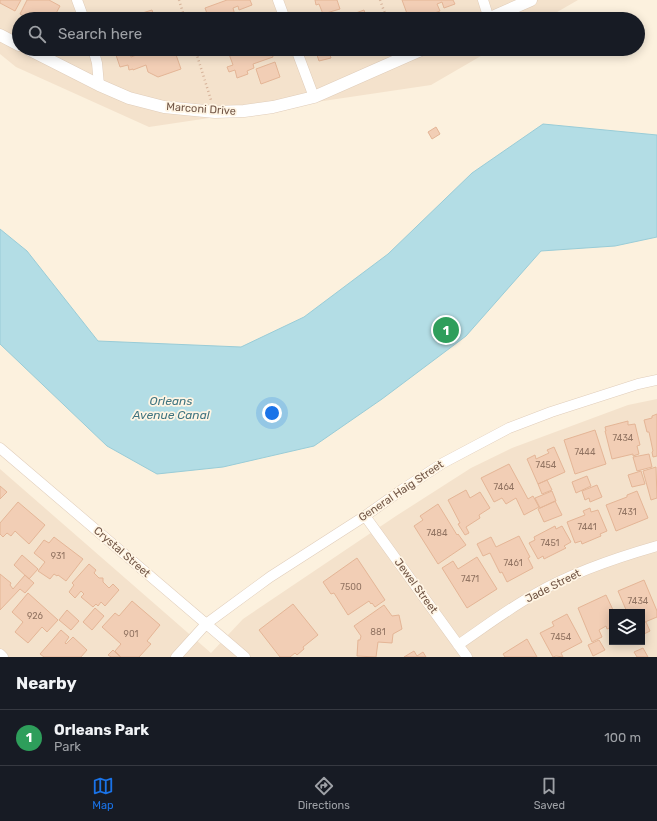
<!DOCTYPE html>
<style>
:root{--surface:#171b24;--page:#242831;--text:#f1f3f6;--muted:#9ea1a6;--line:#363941;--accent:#1a73e8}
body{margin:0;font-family:Rubik,sans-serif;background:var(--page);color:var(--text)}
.controls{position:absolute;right:12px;bottom:12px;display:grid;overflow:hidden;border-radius:0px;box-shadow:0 2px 10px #0003}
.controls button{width:36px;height:36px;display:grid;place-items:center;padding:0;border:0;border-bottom:1px solid var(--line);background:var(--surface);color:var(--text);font:20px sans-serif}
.you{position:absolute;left:272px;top:413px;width:14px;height:14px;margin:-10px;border:3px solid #fff;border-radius:50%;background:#1a73e8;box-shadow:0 0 0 6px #1a73e833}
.badge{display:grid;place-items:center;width:26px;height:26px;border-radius:50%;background:var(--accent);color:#fff;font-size:13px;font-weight:700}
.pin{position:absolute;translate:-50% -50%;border:2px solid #fff;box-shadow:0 1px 4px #0006}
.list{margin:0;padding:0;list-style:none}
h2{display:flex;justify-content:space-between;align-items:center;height:52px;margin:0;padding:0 16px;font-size:17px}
h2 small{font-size:13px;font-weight:400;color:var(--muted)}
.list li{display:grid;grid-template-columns:26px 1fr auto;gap:12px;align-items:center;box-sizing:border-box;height:56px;padding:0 16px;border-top:1px solid var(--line)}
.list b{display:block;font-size:15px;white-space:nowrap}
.list p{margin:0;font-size:13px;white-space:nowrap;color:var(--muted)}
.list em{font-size:13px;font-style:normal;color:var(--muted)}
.icon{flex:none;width:22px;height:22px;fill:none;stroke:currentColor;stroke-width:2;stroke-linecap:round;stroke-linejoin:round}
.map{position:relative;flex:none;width:657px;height:657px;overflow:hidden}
.search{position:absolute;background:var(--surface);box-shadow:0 2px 10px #0003;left:12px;right:12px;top:12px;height:44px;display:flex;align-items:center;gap:10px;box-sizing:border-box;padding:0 14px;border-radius:22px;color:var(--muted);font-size:15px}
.sheet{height:108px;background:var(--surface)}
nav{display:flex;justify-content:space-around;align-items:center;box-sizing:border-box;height:56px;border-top:1px solid var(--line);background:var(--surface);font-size:11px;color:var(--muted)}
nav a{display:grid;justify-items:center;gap:2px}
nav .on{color:var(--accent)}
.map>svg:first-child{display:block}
.residential{fill:#f4e2cc;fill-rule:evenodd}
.water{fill:#b3dde5;stroke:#99ccd7}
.building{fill:#f2ceb5;stroke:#e4b596}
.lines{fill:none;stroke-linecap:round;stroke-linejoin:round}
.minor-casing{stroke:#e0cdba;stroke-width:11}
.tertiary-casing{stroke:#e0cdba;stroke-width:13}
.path{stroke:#d6b299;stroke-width:2.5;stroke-dasharray:1 3;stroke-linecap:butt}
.minor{stroke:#fff;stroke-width:10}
.tertiary{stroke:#fff;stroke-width:12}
.labels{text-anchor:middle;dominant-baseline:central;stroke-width:3.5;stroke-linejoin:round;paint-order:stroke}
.number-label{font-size:9px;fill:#927462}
.street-label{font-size:11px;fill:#725646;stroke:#fff5e4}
.water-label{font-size:12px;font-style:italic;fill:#3e737f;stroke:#fff5e4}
</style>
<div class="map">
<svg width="657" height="657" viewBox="0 0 657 657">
<rect width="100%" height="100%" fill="#fcf1de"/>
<path class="residential" d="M0 0H578L545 19H19V49H493L431 85 149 127 16 67 0 54Z
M657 399V657H0V469L211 653 243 619 396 516 471 468 512 448 628 405ZM612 612H642V642H612Z"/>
<path class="water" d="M543 124 657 135V237L615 246 541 251 466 336 382 399 314 446 223 467 157 474 107 446 0 344V229L27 251 98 341 241 347 304 317 388 254 472 173Z"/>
<path class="building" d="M0 0H21L15 11 0 3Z
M27 0H49L60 6 53 19H30L20 14Z
M227 0H250L252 5 239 10 238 6 233 8 236 19H209L205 8Z
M315 0H337L340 9 323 14 319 4 316 5Z
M402 0H453L455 4 444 8 442 2 437 4 440 11 418 19 415 18 409 19Z
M152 10 155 19H123Z
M364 10 367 19H355L353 14Z
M123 49H128L131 57 139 54 138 49H174L181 69 158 77 148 72 146 65 133 70V69L129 70 128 65 120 67 115 52Z
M245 49H271L273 57 253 64 254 68 247 71 248 74 237 78 235 70 229 72 227 67 233 65 229 54Z
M315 49H328L331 58 319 61Z
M335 49H351L337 54Z
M275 62 280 77 261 84 256 69Z
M436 127 440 134 432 139 428 132Z
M657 414V456L653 457 652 452 653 451 649 432H647L644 420 652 418V416Z
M628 421V425L635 424 640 445 637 446 639 454 633 456V454L612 459 605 431H606L605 427Z
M595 430 606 464 575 474 564 440Z
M554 447 565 472 538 484 527 459 535 455 536 459 549 453 547 450Z
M649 454 652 467 637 471 633 457Z
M509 464 528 499 533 496 539 507 524 515 516 498 506 504 502 498 494 502 481 478Z
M656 467 657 498 651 500 643 471Z
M641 471 645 484 632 487 628 475Z
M587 476 591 486 576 493 572 482Z
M547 480 552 490 542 494 538 484Z
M597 485 602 497 590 502 589 498 585 500 582 491Z
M0 486 7 492 0 499Z
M466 490 470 498 480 492 490 508 479 515 480 518 466 527 469 533 465 535 458 524 460 523 448 500Z
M552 491 556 501 540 508 535 498Z
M637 491 648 518 616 531 606 505 627 497V495Z
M555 501 562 515 544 522 538 509Z
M18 502 45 525 29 544 15 531 11 536 7 533 3 537 0 534V523Z
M438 504 457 535 458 534 466 545 438 564 414 526 423 520 420 516Z
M590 508 591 512 598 510 607 531 600 534 601 536 582 544 581 541 575 543 567 522 585 515 583 511Z
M555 526 556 529 562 526 571 542 564 546 566 548 544 559 543 556 538 559 529 543 535 540 534 537Z
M519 536 530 557 528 558 533 568 507 582 502 572 500 573 490 553 483 556 477 544 491 537 496 547Z
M54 537 83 559 66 581 58 575 57 576 54 574 50 579 38 571 45 562 34 553 44 540 49 543Z
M22 555 38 569 29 579 14 565Z
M477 557 497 589 467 608 442 568 453 561 458 569Z
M357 558 385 600 375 607 372 603 371 604 369 601 348 615 334 593 331 594 323 582Z
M89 564 96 570 94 573 99 578H103V582L109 588 113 584 119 590 105 606 101 602 98 606 96 604 93 607 81 597 84 594 81 591 75 598 69 592 74 585 72 583Z
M0 574 11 583 10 585 13 589 25 575 34 583 25 593 20 589 0 610Z
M644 580 657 611V617L645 622 642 612H627L618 591Z
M28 593 58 620 47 632 42 627 28 643 15 632 23 622 12 612Z
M606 595 614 612H612V627L607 629 606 626 599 630 602 637 592 642 578 608Z
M132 601 160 625 147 641 151 644 139 657H121L115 651 121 644 102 627 115 613 119 616Z
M293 604 318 635 303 647 304 649 297 655 295 653 290 657H280L259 630Z
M384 605 392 616 399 615 402 629 393 634 392 643 378 642 376 657 357 656 358 640H360L361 636 354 626Z
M95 608 104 616 92 630 83 622Z
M67 610 79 621 71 630 59 620Z
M567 614 582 642 561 653 563 657 556 656 553 657 540 633 554 626 552 622Z
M646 622 650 631 642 635V624Z
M61 630 69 637 65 643 66 644 73 637 87 650 81 657H44L40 654Z
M527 639 537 657H505L503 654Z
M599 640 605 650 593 656 588 645Z
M643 648 648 657H637L634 652Z
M113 650 120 657H111L108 655Z
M414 651 417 656 423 652 426 657H404Z"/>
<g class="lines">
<g class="minor-casing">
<path id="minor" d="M77 0 84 19
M278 0 285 19
M483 0 489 19
M93 49 97 63 99 85
M296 49 314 97
M0 448 245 657
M365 516 467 657
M458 645C483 628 508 609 535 594 573 572 615 558 657 546
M0 654 3 657
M176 657 206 624 270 577 365 516 403 489 443 463 509 428 551 412 638 384 657 380"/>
</g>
<g class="tertiary-casing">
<path id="tertiary" d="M488 19 531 0
M0 35 19 45
M28 49 99 85 129 98 164 107 215 112 244 111 273 107 314 97 423 49"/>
</g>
<path class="path" d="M179 0 185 19
M380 0 387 19
M195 49 211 100"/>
<use href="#minor" class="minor"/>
<use href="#tertiary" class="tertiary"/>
</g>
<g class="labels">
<g class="number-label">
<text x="623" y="438">7434</text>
<text x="585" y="452">7444</text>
<text x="546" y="465">7454</text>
<text x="504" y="487">7464</text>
<text x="627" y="512">7431</text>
<text x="587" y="527">7441</text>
<text x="437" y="533">7484</text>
<text x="550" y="543">7451</text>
<text x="58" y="556">931</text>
<text x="513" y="563">7461</text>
<text x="470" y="579">7471</text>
<text x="351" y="587">7500</text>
<text x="638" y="601">7434</text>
<text x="35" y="616">926</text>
<text x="378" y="632">881</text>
<text x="131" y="634">901</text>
<text x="561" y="637">7454</text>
</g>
<g class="street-label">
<text transform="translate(201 109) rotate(4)">Marconi Drive</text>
<text transform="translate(401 491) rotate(-34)">General Haig Street</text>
<text transform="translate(122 552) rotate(41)">Crystal Street</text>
<text transform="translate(416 586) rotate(54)">Jewel Street</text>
<text transform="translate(553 586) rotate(-27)">Jade Street</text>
</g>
<g class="water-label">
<text x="171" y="401">Orleans<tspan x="171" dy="14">Avenue Canal</tspan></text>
</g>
</g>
</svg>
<div class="controls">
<button><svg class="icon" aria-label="layers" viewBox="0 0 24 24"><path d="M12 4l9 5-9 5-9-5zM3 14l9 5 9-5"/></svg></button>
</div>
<div class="you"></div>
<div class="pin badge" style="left:446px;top:330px;background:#2e9e5b">1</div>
<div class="search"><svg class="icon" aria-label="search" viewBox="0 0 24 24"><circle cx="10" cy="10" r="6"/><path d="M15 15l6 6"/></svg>Search here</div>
</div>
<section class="sheet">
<h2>Nearby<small></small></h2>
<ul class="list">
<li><span class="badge" style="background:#2e9e5b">1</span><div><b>Orleans Park</b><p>Park</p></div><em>100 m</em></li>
</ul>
</section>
<nav>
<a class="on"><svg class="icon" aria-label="map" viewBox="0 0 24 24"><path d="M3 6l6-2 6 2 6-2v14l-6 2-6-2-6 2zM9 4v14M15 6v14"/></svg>Map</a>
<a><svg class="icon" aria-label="directions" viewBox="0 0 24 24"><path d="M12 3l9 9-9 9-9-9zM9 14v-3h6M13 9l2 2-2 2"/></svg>Directions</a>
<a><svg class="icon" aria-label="saved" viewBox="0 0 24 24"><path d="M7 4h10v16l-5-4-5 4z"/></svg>Saved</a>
</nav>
